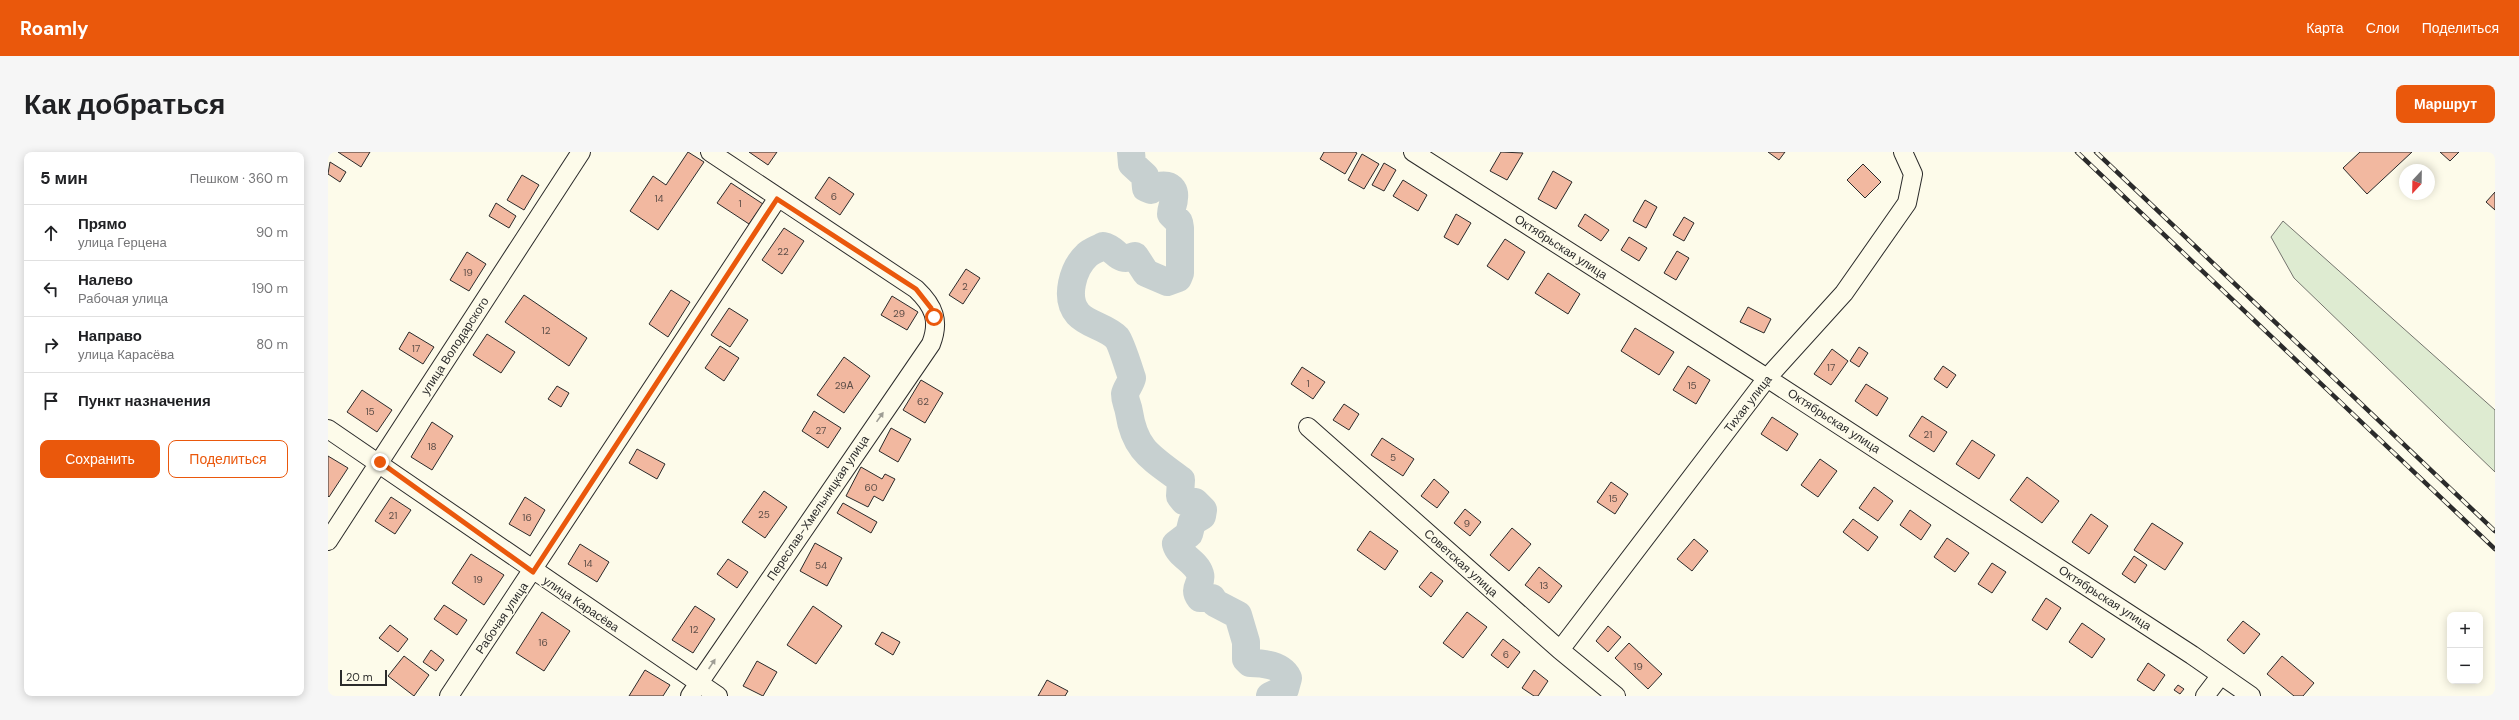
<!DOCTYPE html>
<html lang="ru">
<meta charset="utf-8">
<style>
:root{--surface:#fff;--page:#f6f6f6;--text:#202124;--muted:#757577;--line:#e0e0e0;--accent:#ea580c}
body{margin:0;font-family:"DM Sans",sans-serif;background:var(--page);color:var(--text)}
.controls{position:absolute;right:12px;bottom:12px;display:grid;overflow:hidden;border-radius:8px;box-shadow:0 2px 10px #0003}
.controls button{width:36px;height:36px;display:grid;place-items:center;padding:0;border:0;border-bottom:1px solid var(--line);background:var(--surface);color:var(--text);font:20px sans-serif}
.compass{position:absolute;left:2071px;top:12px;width:36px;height:36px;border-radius:50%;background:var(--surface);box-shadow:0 2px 10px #0003;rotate:202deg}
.scale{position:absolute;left:12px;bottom:10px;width:47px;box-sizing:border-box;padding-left:4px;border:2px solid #2b2b2b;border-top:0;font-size:11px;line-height:14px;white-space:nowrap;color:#2b2b2b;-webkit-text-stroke:3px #fdfbea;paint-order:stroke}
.stop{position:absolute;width:12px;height:12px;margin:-9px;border:3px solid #ea580c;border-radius:50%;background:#fff}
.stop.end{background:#ea580c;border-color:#fff;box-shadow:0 1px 4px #0008}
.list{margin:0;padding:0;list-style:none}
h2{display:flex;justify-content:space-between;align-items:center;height:52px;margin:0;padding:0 16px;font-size:17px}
h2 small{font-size:13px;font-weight:400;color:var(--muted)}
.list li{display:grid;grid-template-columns:26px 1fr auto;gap:12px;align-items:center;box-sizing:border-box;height:56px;padding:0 16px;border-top:1px solid var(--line)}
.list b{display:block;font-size:15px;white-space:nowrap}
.list p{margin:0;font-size:13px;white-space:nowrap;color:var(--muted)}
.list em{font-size:13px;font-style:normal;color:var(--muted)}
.actions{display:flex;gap:8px;padding:12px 16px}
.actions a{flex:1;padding:9px 0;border:1px solid var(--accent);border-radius:8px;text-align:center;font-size:14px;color:var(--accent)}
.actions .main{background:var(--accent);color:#fff}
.icon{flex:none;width:22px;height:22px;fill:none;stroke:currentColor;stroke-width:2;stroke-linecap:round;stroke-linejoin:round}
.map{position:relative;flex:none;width:2167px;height:544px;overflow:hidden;border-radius:8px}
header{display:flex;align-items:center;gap:24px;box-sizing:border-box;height:56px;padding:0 20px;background:var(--accent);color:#fff}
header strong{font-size:19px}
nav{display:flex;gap:22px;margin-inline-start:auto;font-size:14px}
.intro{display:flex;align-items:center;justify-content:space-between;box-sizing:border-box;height:96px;padding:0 24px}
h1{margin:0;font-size:28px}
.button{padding:10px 18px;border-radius:8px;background:var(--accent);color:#fff;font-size:14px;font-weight:700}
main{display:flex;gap:24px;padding:0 24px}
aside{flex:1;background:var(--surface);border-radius:8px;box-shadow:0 2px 10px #0003}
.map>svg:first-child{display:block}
.green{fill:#deebd1;stroke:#74746e}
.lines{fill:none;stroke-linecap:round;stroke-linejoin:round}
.river{stroke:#c7d0d0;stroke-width:28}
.building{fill:#f2b8a0;stroke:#2b2b2b}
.minor-casing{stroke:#2b2b2b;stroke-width:20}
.minor{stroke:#fdfbea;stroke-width:18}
.rail-casing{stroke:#2b2b2b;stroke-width:4.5}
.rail{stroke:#fdfbea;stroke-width:3;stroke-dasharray:9;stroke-linecap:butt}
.oneway{fill:#9e9d94}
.route{stroke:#ea580c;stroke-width:5}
.labels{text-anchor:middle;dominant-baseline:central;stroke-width:3;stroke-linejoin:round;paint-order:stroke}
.number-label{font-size:10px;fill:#5d4e48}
.street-label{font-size:12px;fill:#2b2b2b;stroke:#fdfbea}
</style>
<header>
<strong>Roamly</strong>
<nav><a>Карта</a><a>Слои</a><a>Поделиться</a></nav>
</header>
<div class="intro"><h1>Как добраться</h1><a class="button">Маршрут</a></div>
<main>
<aside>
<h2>5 мин<small>Пешком · 360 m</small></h2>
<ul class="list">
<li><svg class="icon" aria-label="ahead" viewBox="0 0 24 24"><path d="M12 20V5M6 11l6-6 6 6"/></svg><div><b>Прямо</b><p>улица Герцена</p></div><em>90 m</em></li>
<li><svg class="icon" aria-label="left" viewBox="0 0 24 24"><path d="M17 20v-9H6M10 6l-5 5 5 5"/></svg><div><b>Налево</b><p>Рабочая улица</p></div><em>190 m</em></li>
<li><svg class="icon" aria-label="right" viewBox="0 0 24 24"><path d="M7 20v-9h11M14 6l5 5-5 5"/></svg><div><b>Направо</b><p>улица Карасёва</p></div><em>80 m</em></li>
<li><svg class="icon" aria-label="arrive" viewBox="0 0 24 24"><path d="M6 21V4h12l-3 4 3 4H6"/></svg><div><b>Пункт назначения</b></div></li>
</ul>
<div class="actions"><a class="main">Сохранить</a><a>Поделиться</a></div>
</aside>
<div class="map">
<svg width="2167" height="544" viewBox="0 0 2167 544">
<rect width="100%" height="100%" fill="#fdfbea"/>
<path class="green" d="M1955 69 2167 258V320L1966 126 1943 85Z"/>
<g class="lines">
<path class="river" d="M803 0 804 12 817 24 818 36 823 38C832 31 848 31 846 46 846 52 843 56 843 62L851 70 852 76V121L850 126 839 130 818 121 807 104C788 111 790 97 775 94 770 97 763 99 759 103 745 116 736 146 750 162 760 173 779 175 789 186 793 191 801 217 804 226 803 231 798 237 797 242 797 250 800 253 801 260 807 299 824 306 853 328L852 344 856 349 867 350 875 358 874 364 864 370 861 382 848 392C851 404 868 409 872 422 875 432 864 436 872 446H884L887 451 910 463 918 490V507L922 511C934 511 954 513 960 526L957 537 942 544"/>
</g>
<path class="building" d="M10 0H42L33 15Z
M360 0 376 10 330 78 302 59 325 24 338 33Z
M421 0H449L440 13Z
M996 0H1027L1029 1 1017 22 992 7Z
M1173 0 1195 1 1179 28 1162 19Z
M1440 0H1457L1451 8Z
M2032 0H2084L2039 42 2015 16Z
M2112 0H2131L2122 9Z
M1034 2 1051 12 1036 37 1020 28Z
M2 10 18 20 12 30 0 22Z
M1056 11 1068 18 1056 39 1044 33Z
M1535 12 1553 30 1537 46 1519 28Z
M1225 19 1244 30 1228 57 1210 47Z
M194 23 211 33 196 58 179 48Z
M501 25 526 42 512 63 487 46Z
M1075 28 1099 43 1090 59 1065 44Z
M403 31 435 52 421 72 389 51Z
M2167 40V58L2158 50Z
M1317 48 1329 55 1318 76 1305 69Z
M168 51 188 64 181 76 161 64Z
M1128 62 1143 71 1130 93 1116 85Z
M1257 62 1281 78 1273 89 1250 74Z
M1356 65 1366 71 1356 89 1345 83Z
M456 76 476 89 454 122 434 108Z
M1301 85 1319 96 1311 109 1293 98Z
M1177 87 1197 100 1180 128 1159 114Z
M1349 99 1361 106 1348 128 1336 121Z
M139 100 158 112 141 139 122 128Z
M638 117 652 126 635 152 621 143Z
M1220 121 1252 142 1240 162 1207 141Z
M343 138 362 150 340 185 321 172Z
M196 143 259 186 241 214 177 170Z
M564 144 590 160 579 178 553 163Z
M1420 155 1443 167 1436 181 1412 170Z
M401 156 420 168 402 195 383 183Z
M1307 176 1346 200 1331 223 1293 199Z
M81 180 106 195 95 212 71 197Z
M159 182 187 200 173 221 145 203Z
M392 194 411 206 396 229 377 216Z
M1531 195 1540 201 1531 215 1522 209Z
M1504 197 1520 209 1503 233 1486 222Z
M516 205 542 224 516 261 489 243Z
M1360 214 1382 228 1368 252 1345 238Z
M1615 214 1628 223 1619 236 1606 227Z
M974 215 997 230 985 247 963 232Z
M593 228 615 241 597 271 575 258Z
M1538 232 1560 246 1549 264 1527 249Z
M229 234 241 241 233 255 220 247Z
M34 238 64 258 49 280 19 260Z
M1016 252 1031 262 1021 278 1005 268Z
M486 259 513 276 500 296 474 279Z
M1594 264 1619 280 1606 300 1581 284Z
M1444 265 1470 282 1459 299 1433 282Z
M104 270 125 284 104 318 83 305Z
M563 276 583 287 570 310 551 299Z
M1054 286 1086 307 1075 324 1043 303Z
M1644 288 1667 303 1651 327 1628 312Z
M309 297 337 312 329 327 301 311Z
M0 304 20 316 1 345 0 344Z
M1492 307 1509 319 1490 345 1473 333Z
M533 315 554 327 557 322 567 327 555 349 546 344 540 355 518 344Z
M1699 325 1731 349 1714 371 1682 348Z
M1106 327 1121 340 1109 356 1093 344Z
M1283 330 1300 342 1287 362 1269 350Z
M1546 335 1565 349 1550 369 1531 356Z
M436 339 459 355 437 386 414 370Z
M63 345 83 358 67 382 47 369Z
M197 345 217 358 202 384 181 372Z
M515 351 549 370 543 381 509 361Z
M1137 357 1153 370 1142 384 1126 371Z
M1582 358 1603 373 1593 388 1572 373Z
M1763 362 1780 374 1761 402 1744 390Z
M1525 367 1550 385 1540 399 1515 380Z
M1824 371 1855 391 1837 418 1806 398Z
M1184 376 1203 392 1181 419 1162 403Z
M1042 379 1070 399 1057 418 1029 398Z
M1619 386 1641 401 1627 420 1606 405Z
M1366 387 1380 399 1364 419 1349 407Z
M487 391 514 406 499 434 472 419Z
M252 392 281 410 269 430 240 412Z
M143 402 176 423 156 453 124 431Z
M1806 404 1819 413 1807 431 1794 422Z
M400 407 420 420 409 436 389 422Z
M1664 411 1678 420 1664 441 1650 432Z
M1211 415 1234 434 1221 451 1197 433Z
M1103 420 1115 429 1103 445 1091 435Z
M1718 446 1733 456 1719 478 1704 468Z
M116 453 139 468 129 483 106 467Z
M367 454 387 467 365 501 344 488Z
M485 454 514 474 488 512 459 493Z
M214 460 242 479 216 519 188 501Z
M1139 460 1159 475 1135 506 1115 491Z
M1915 469 1932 482 1916 502 1899 488Z
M1754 471 1777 487 1764 506 1741 490Z
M62 473 80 487 70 500 51 486Z
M1280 474 1293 485 1280 500 1268 489Z
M554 480 572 490 565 503 547 492Z
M1175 487 1192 500 1180 516 1163 503Z
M1301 491 1334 522 1320 537 1287 506Z
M103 498 116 508 108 519 95 510Z
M76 504 101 523 86 544 60 524Z
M1954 504 1986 531 1975 544H1966L1939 522Z
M429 509 449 520 435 544 415 534Z
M1820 511 1837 523 1826 539 1809 528Z
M317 518 342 533 335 544H301Z
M1206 518 1220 529 1210 544H1206L1194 536Z
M719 528 740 539 737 544H710Z
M1850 533 1856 537 1852 542 1846 538Z"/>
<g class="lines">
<g class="minor-casing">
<path id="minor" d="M1085 0 1439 226 1864 503 1923 544
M980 275 1232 498 1288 544
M0 277 390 544
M0 389 253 0
M1232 498 1439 226 1516 141 1579 51 1585 22 1575 0
M121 544 449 47
M362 544 603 192C612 169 606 154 588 137L382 0
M1877 544 1893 523"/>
</g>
<use href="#minor" class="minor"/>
<g class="rail-casing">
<path id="rail" d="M1749 0 2167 397
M1768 0 2167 379"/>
</g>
<use href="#rail" class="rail"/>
</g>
<defs><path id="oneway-solid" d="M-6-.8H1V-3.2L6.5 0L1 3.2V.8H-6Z"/></defs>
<g class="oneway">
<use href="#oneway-solid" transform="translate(552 265) rotate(-55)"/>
<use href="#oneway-solid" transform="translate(384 512) rotate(-56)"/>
</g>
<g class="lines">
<path class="route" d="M52 310 205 420 449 47 588 137 603 156 606 165"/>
</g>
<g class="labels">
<g class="number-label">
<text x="506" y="44">6</text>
<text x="331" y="46">14</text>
<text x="412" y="51">1</text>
<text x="455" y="99">22</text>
<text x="140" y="120">19</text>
<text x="637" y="134">2</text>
<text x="571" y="161">29</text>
<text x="218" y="178">12</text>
<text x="88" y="196">17</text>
<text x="1503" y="215">17</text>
<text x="980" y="231">1</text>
<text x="516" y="233">29А</text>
<text x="1364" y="233">15</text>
<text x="595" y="249">62</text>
<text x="42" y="259">15</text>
<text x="493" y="278">27</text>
<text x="1600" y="282">21</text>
<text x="104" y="294">18</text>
<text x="1065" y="305">5</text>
<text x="543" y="335">60</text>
<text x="1285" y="346">15</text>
<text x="436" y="362">25</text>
<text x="65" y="363">21</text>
<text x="199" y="365">16</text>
<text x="1139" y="371">9</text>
<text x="260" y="411">14</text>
<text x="493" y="413">54</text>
<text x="150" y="427">19</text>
<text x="1216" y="433">13</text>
<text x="366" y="477">12</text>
<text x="215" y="490">16</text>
<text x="1178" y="502">6</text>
<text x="1310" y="514">19</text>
</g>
<g class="street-label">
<text transform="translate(1233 95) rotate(33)">Октябрьская улица</text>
<text transform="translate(127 194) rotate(-57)">улица Володарского</text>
<text transform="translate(1420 252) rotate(-52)">Тихая улица</text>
<text transform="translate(1506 269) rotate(33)">Октябрьская улица</text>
<text transform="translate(490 356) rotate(-56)">Переслав-Хмельницкая улица</text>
<text transform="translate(1133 411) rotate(42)">Советская улица</text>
<text transform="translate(1777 446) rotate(33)">Октябрьская улица</text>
<text transform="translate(253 452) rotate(34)">улица Карасёва</text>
<text transform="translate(174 466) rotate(-56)">Рабочая улица</text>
</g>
</g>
</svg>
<div class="controls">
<button>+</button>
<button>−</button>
</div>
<svg class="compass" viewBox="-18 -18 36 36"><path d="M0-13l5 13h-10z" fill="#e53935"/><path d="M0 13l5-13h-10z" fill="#757577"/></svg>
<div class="scale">20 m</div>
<div class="stop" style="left:606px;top:165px"></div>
<div class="stop end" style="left:52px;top:310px"></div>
</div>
</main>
